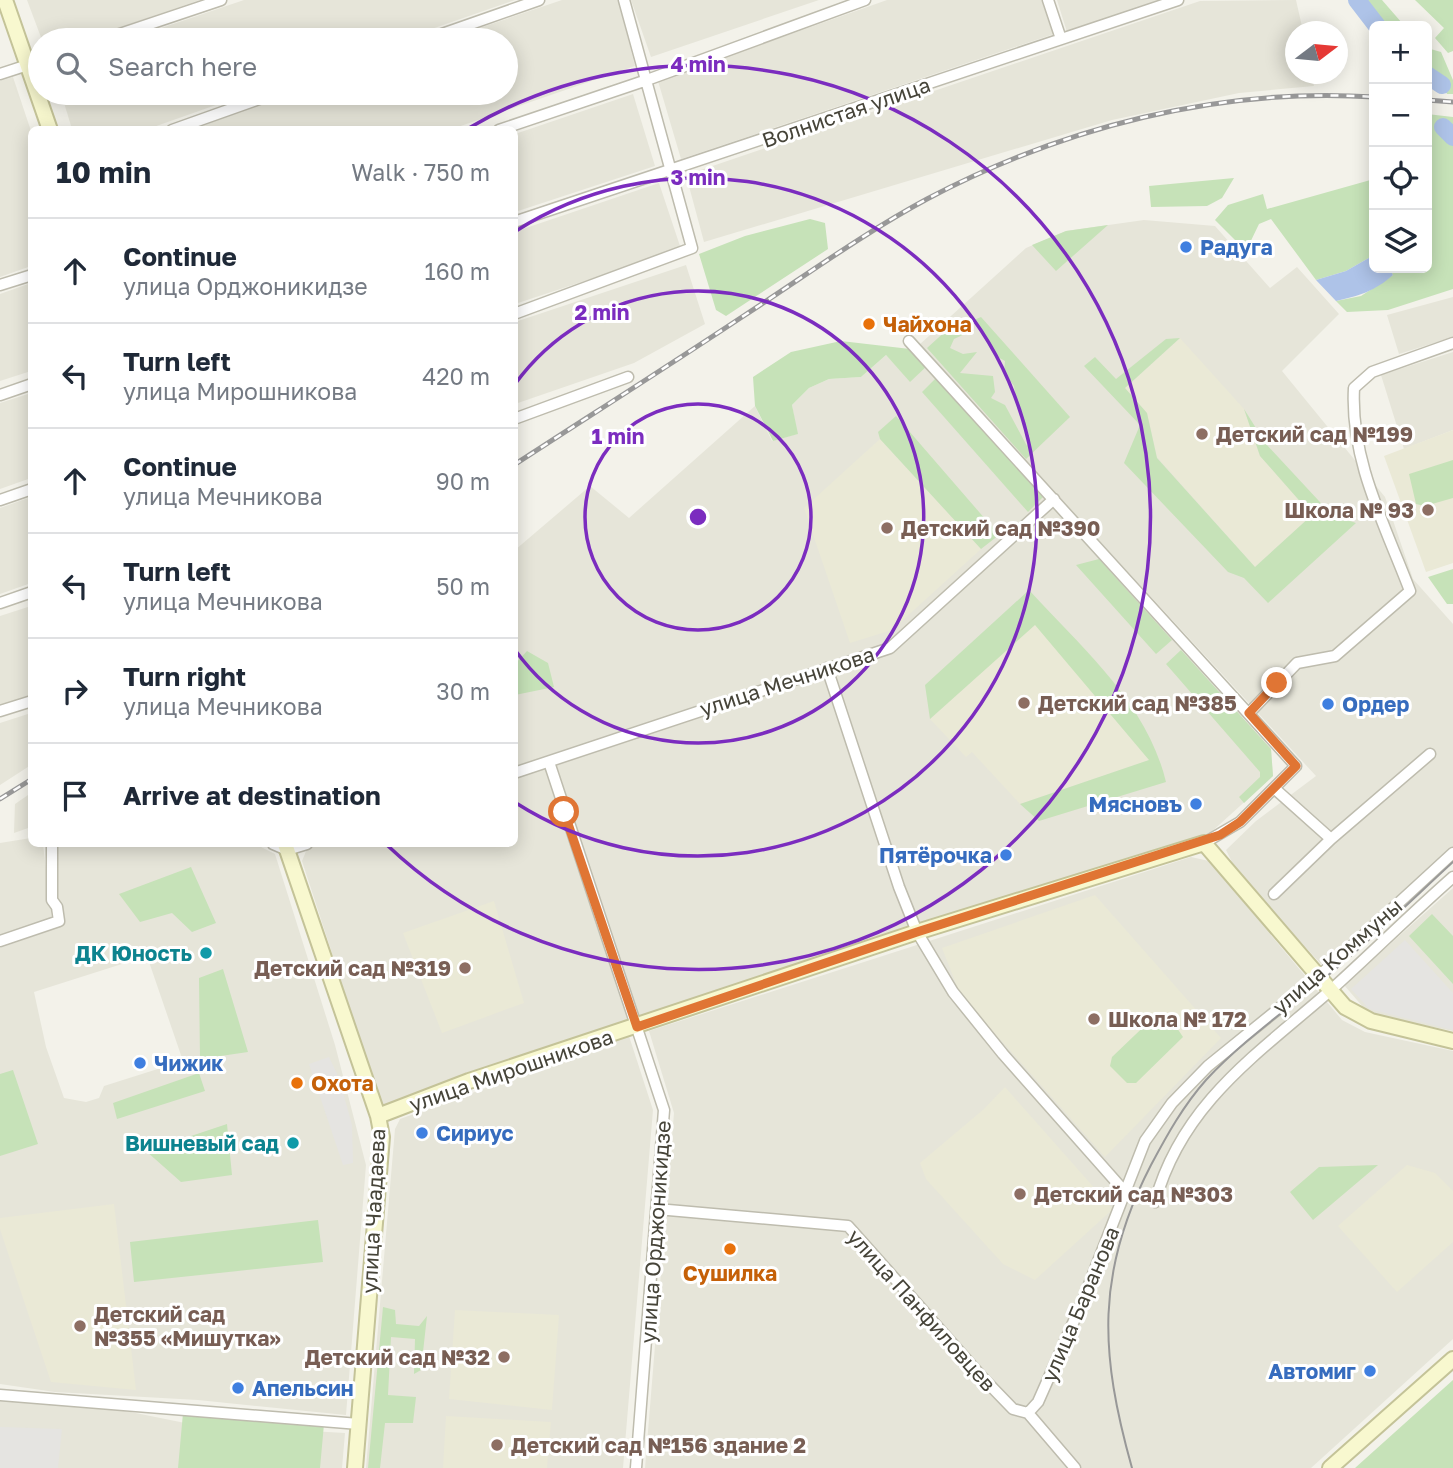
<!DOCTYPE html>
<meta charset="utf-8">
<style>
:root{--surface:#fff;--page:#f6f6f7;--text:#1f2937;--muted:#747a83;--line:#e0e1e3}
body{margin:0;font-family:"Golos Text",sans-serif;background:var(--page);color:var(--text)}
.controls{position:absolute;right:21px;top:21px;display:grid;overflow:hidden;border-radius:10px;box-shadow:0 4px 18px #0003}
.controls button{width:63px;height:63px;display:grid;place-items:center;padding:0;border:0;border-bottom:2px solid var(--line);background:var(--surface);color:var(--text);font:35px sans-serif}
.compass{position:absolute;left:1285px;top:21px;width:63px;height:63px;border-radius:50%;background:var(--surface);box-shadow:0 4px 18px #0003;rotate:74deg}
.stop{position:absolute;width:21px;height:21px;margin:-16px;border:5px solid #e07534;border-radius:50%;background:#fff}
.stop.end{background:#e07534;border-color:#fff;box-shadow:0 2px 7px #0008}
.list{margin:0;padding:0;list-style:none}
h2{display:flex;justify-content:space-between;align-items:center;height:91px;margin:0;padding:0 28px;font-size:30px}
h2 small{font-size:23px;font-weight:400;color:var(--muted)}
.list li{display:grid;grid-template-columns:46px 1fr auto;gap:21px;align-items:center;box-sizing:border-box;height:105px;padding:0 28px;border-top:2px solid var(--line)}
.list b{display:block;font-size:26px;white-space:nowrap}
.list p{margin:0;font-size:23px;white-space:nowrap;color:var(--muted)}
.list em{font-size:23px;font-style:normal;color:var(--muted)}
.icon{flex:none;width:38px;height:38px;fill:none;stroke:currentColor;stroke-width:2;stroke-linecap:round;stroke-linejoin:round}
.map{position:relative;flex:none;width:1453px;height:1468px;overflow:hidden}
.search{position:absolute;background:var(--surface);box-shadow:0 4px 18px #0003;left:28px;top:28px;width:490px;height:77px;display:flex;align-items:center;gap:18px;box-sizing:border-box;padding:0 24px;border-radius:38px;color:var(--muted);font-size:26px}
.panel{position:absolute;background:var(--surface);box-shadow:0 4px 18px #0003;left:28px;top:126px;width:490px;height:721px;border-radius:10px}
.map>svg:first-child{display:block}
.residential{fill:#e6e5d9;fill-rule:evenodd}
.education{fill:#eae9d6}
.green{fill:#c6e2b8}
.parking{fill:#e5e4e1}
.water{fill:#aec3e8}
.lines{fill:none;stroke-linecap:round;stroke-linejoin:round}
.river{stroke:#aec3e8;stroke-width:18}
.street-casing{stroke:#bebcae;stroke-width:13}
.secondary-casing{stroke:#c4c398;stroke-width:18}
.street{stroke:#fff;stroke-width:10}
.secondary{stroke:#f8f8cf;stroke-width:14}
.tram{stroke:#989898;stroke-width:2}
.rail-casing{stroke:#989898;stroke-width:5}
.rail{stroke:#fff;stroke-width:2.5;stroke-dasharray:8;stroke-linecap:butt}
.route{stroke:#e07534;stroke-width:9}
.ring{fill:none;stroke:#7b2cbf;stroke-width:3.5}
.shop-dot{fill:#3f7fe0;stroke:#fff;stroke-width:2.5}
.food-dot{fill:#e8710a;stroke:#fff;stroke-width:2.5}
.education-dot{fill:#8d6e63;stroke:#fff;stroke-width:2.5}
.culture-dot{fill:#0f9aa8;stroke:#fff;stroke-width:2.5}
.labels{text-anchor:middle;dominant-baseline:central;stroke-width:6;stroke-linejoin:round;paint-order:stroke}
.street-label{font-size:21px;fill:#464439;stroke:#fff}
.shop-label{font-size:21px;font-weight:bold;fill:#366cbe;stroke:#fff;text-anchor:start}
.food-label{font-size:21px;font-weight:bold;fill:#c56008;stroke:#fff;text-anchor:start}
.education-label{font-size:21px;font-weight:bold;fill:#785e54;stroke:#fff;text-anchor:start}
.culture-label{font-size:21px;font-weight:bold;fill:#0d838f;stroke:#fff;text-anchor:end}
.centre{fill:#7b2cbf;stroke:#fff;stroke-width:3.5}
.ring-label{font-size:21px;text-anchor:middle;font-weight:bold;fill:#7b2cbf;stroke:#fff;stroke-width:6;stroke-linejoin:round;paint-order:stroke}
</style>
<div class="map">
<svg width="1453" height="1468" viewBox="0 0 1453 1468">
<rect width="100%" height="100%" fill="#f3f2ea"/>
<path class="residential" d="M27 0H200L83 40H42Z
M244 0H515L400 40H126Z
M562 0H618L635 66 452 129H193L293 93H506V40H444Z
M631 0H819L651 57Z
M887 0H1043L1054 34 681 159 658 81Z
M1057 0H1161L1067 32Z
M1296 0 1303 31 1296 32V74H1311L1314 86 1239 93 1112 120 704 242 686 175 1200 1Z
M13 77 31 131V266L0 277V81Z
M61 93H250L145 130 72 129Z
M633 94 655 166 515 212V134Z
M659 183 681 249 515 304 514 232Z
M1144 220 1215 226 1270 288 1297 267 1339 314 1282 371 1385 497 1413 579 1453 624V847L1321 964 1238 874 1226 850 1256 821 1316 776 919 345 1026 248 1066 231Z
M686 265 705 324 634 363 515 404V322Z
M31 283V371L0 381V294Z
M1453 297V337L1399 354 1387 315Z
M1453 352V430L1404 449 1381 375Z
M886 355 910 381 926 367 1271 749 1273 776 1209 834 383 1110 302 861 309 844H514L515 550 590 486 629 518 755 406 772 441 797 434 792 405 809 388 829 379 861 377Z
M31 393V478L0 489V403Z
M31 497V583L0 594V508Z
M31 606V697L0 707V616Z
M31 713V765L0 785V723Z
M31 793V827L14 833 15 804Z
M31 838 32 844H43L52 919 0 936V843Z
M52 844H255L275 854 335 1045 366 1165 346 1415 198 1400 55 1392 0 1384V948L57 928ZM147 956 183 1061 104 1086 99 1098 86 1102 64 1098 46 1047 34 992Z
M1191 857 1209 861 1342 1020 1365 1032 1453 1051V1339L1311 1468H645L674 1113 649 1031Z
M1453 888V1031L1369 1014 1344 985Z
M629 1036 653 1110 623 1468H366L395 1129 400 1119Z
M0 1398 86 1403 190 1424 345 1433 342 1468H0Z"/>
<path class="education" d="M1180 338 1244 409 1260 456 1312 515 1255 567 1157 457 1147 413 1125 388Z
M1453 430V563L1426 572 1384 456Z
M880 439 981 549 892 630 850 643 804 508Z
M1035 624 1149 760 1020 804 972 752 966 757 930 719Z
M1095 895 1221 1038 1105 1157 960 994 942 948Z
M494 901 524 1003 442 1033 403 933Z
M1005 1087 1113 1209 1035 1280 1003 1264 926 1179 920 1163 984 1109Z
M1407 1165 1435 1173 1453 1191V1242L1397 1292 1338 1226Z
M114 1204 136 1390 51 1382 0 1229V1218Z
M455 1310 559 1315 552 1410 449 1399Z
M446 1416 551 1422 547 1468H443Z"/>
<path class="green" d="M1361 0H1382L1402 23 1411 26H1382Z
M1415 0H1453V51L1448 53 1435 38 1444 28Z
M1427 48 1441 52 1453 80V94H1447L1440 79 1427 70Z
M1427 114 1453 117V289L1388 310 1347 312 1336 301 1361 296 1393 275 1389 268H1427Z
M1234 178 1222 198 1207 206 1151 207 1149 186Z
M1374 179V255L1346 271 1316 280 1271 219 1259 224 1246 251 1215 220 1228 205 1263 194 1267 209Z
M810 219 825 223 828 249 726 316 716 310 699 254 745 236Z
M1108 225 1056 271 1032 245 1066 231Z
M981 317 1070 417 1026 459 927 348 959 319 967 320 969 332 954 339 950 348 963 354 977 352 960 373 993 376 995 392 991 398 1005 405 1027 446 1030 437 1017 406 1014 386 1004 372 1005 361 994 355 974 320Z
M1180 338 1125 388 1147 413 1157 458 1255 567 1312 515 1260 456 1244 409 1266 444 1332 515 1356 523 1268 603 1244 578 1228 572 1124 463 1140 425 1084 366 1095 357 1116 379 1166 339Z
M841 341 910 349 926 367 910 382 886 355 861 377 829 379 809 388 792 405 798 434 773 441 755 406 753 377 791 352Z
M936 378 1043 497 1028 512 922 392Z
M896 416 999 535 981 549 880 439 878 432Z
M1453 460V498L1425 506 1416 504 1409 474Z
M1099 559 1172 640 1156 654 1076 565Z
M1453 569V604H1447L1428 577Z
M1029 590C1082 648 1147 703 1166 782L1039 821 1020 804 1149 760 1035 625 930 719 925 685Z
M1181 650 1271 749 1273 776 1244 803 1239 797 1260 777V772L1166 664Z
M527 651 548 663 554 687 515 695V664Z
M191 867 216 923 192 932 172 913 140 922 119 894Z
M1432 914 1453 936V984L1409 936Z
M223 969 248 1052 200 1059 199 978Z
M1158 1013H1167L1183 1037 1136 1083H1127L1110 1066 1112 1057Z
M13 1070 38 1144 0 1156V1074Z
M199 1073 205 1091 117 1119 113 1103Z
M227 1124 232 1175 181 1182 146 1151Z
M1378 1165 1313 1220 1290 1192 1319 1167Z
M318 1220 323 1262 134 1282 130 1242Z
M383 1307 395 1310 396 1324 419 1326 427 1316 421 1370 414 1374 415 1339 391 1337 388 1395 416 1397 413 1423H385L380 1468H368Z
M1453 1380V1468H1355Z
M183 1413 324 1424 320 1468H178Z"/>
<path class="parking" d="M1405 940 1453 993V1030L1369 1009 1351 989Z
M329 1057 339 1078 352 1125 353 1163 343 1165 309 1064Z
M0 1427 62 1429 58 1468H0Z"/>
<path class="water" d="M1374 255V268H1389L1393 275C1375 291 1359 296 1336 301L1316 280 1346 271Z"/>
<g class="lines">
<path class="river" d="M1357 0 1377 26
M1427 75 1442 85
M1443 127 1453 137"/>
<g class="street-casing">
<path id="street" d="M1048 0 1061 39
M102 40 221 0
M425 40 539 0
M0 74 40 61
M172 130 276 93
M499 130 647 80 865 0
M514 222 1178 0
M0 285 32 275
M514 314 692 248 624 0
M909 341 1296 766 1240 822 1204 843
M0 395 32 384
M514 419 628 377
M0 500 32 489
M0 603 32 592
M827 668 899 887 917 932 953 992 1003 1054 1126 1193
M0 711 32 701
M1249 713 1297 663 1335 656 1410 591C1385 525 1350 460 1354 388L1372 372 1453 343
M549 762 664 1110 636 1468
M514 773 890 648 1054 499
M1274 788 1331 839
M273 844 287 850 307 844
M1274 894 1331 839 1430 754
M0 941 59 921 57 907 52 900V844
M1155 1202C1182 1103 1259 1053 1332 989 1373 952 1412 913 1453 877
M657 1209 848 1226 983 1378 1013 1409 1028 1413 1075 1468
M0 1395 359 1424
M1028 1413 1038 1402 1081 1305 1145 1141 1172 1103 1208 1066 1319 976 1453 853"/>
</g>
<g class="secondary-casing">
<path id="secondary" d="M5 0 50 130
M285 844 378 1116 382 1137 355 1468
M378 1116 469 1081 917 932 1204 843 1345 1007 1371 1021 1453 1041
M1330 1468 1453 1359"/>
</g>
<use href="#street" class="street"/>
<use href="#secondary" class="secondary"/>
<path class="tram" d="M1132 1468C1100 1354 1095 1273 1151 1165 1167 1135 1183 1106 1206 1080 1245 1038 1295 1004 1339 966 1378 933 1415 897 1453 862"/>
<g class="rail-casing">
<path id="rail" d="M1427 100 1453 102
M514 465C591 415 668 366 745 315 805 276 864 233 927 199 1063 127 1220 87 1374 97
M0 799 32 779"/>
</g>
<use href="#rail" class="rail"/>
</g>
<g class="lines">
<path class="route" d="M564 812 637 1027 917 932 1220 835 1240 822 1296 766 1249 713 1277 683"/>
</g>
<g class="ring">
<circle cx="698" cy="517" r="113"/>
<path d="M515 384A226 226 0 1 1 515 650"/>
<path d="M516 231A339 339 0 1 1 516 803"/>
<path d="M469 128A452 452 0 1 1 387 845"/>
</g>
<g class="shop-dot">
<circle cx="1186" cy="247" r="7"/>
<circle cx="1328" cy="704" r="7"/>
<circle cx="1196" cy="804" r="7"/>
<circle cx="1006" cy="855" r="7"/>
<circle cx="140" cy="1063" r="7"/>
<circle cx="422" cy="1133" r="7"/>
<circle cx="1370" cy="1371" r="7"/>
<circle cx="238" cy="1388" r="7"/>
</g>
<g class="food-dot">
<circle cx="869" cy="324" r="7"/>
<circle cx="297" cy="1083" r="7"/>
<circle cx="730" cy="1249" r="7"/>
</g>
<g class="education-dot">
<circle cx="1202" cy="434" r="7"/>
<circle cx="1428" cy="510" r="7"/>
<circle cx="887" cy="528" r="7"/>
<circle cx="1024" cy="703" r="7"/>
<circle cx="465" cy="968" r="7"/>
<circle cx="1094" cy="1019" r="7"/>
<circle cx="1020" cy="1194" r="7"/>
<circle cx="80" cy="1326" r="7"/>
<circle cx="504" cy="1357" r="7"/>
<circle cx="497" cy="1445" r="7"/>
</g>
<g class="culture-dot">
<circle cx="206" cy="953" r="7"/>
<circle cx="293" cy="1143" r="7"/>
</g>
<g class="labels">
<g class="street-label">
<text transform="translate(846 112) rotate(-19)">Волнистая улица</text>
<text transform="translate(787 681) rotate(-18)">улица Мечникова</text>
<text transform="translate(1337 956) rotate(-41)">улица Коммуны</text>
<text transform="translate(511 1070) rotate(-19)">улица Мирошникова</text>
<text transform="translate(373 1211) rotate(-87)">улица Чаадаева</text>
<text transform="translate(655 1232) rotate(-86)">улица Орджоникидзе</text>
<text transform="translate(1080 1304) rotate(-67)">улица Баранова</text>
<text transform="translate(922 1310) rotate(48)">улица Панфиловцев</text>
</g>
<g class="shop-label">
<text x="1200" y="247">Радуга</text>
<text x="1342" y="704">Ордер</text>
<text x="1182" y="804" text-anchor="end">Мясновъ</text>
<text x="992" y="855" text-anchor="end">Пятёрочка</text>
<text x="154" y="1063">Чижик</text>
<text x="436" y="1133">Сириус</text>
<text x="1356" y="1371" text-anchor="end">Автомиг</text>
<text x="252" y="1388">Апельсин</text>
</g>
<g class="food-label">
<text x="883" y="324">Чайхона</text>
<text x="311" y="1083">Охота</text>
<text x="730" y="1273" text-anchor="middle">Сушилка</text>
</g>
<g class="education-label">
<text x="1216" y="434">Детский сад №199</text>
<text x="1414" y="510" text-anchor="end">Школа № 93</text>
<text x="901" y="528">Детский сад №390</text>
<text x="1038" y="703">Детский сад №385</text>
<text x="451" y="968" text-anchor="end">Детский сад №319</text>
<text x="1108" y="1019">Школа № 172</text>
<text x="1034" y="1194">Детский сад №303</text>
<text x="94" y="1314">Детский сад<tspan x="94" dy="24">№355 «Мишутка»</tspan></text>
<text x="490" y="1357" text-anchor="end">Детский сад №32</text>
<text x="511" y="1445">Детский сад №156 здание 2</text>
</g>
<g class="culture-label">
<text x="192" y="953">ДК Юность</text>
<text x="279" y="1143">Вишневый сад</text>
</g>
</g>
<circle cx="698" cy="517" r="10" class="centre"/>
<g class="ring-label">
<text x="698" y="72">4 min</text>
<text x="698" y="185">3 min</text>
<text x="602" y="320">2 min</text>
<text x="618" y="444">1 min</text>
</g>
</svg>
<div class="controls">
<button>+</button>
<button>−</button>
<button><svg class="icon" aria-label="locate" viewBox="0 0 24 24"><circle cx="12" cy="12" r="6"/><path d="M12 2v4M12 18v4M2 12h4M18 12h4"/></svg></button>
<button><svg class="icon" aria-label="layers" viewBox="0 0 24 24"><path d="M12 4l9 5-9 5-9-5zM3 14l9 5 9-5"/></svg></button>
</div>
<svg class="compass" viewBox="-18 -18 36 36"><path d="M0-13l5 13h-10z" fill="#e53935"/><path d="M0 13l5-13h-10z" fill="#747a83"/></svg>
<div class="stop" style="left:564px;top:812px"></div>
<div class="stop end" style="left:1277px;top:683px"></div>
<div class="search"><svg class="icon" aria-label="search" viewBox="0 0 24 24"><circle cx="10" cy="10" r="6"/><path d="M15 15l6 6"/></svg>Search here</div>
<section class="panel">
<h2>10 min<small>Walk · 750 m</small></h2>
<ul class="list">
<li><svg class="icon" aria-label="ahead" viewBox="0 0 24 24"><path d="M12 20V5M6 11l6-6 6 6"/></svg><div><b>Continue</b><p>улица Орджоникидзе</p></div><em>160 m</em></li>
<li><svg class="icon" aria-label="left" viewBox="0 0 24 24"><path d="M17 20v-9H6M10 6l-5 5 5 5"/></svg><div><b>Turn left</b><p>улица Мирошникова</p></div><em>420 m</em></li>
<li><svg class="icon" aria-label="ahead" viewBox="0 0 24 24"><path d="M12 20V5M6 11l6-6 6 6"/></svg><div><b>Continue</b><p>улица Мечникова</p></div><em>90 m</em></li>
<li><svg class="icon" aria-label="left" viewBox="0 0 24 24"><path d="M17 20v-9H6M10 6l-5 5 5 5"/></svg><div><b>Turn left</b><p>улица Мечникова</p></div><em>50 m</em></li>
<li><svg class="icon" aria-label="right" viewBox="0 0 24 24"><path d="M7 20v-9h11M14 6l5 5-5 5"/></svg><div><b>Turn right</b><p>улица Мечникова</p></div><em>30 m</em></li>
<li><svg class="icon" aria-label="arrive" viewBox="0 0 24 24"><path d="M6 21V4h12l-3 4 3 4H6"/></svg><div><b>Arrive at destination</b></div></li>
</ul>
</section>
</div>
